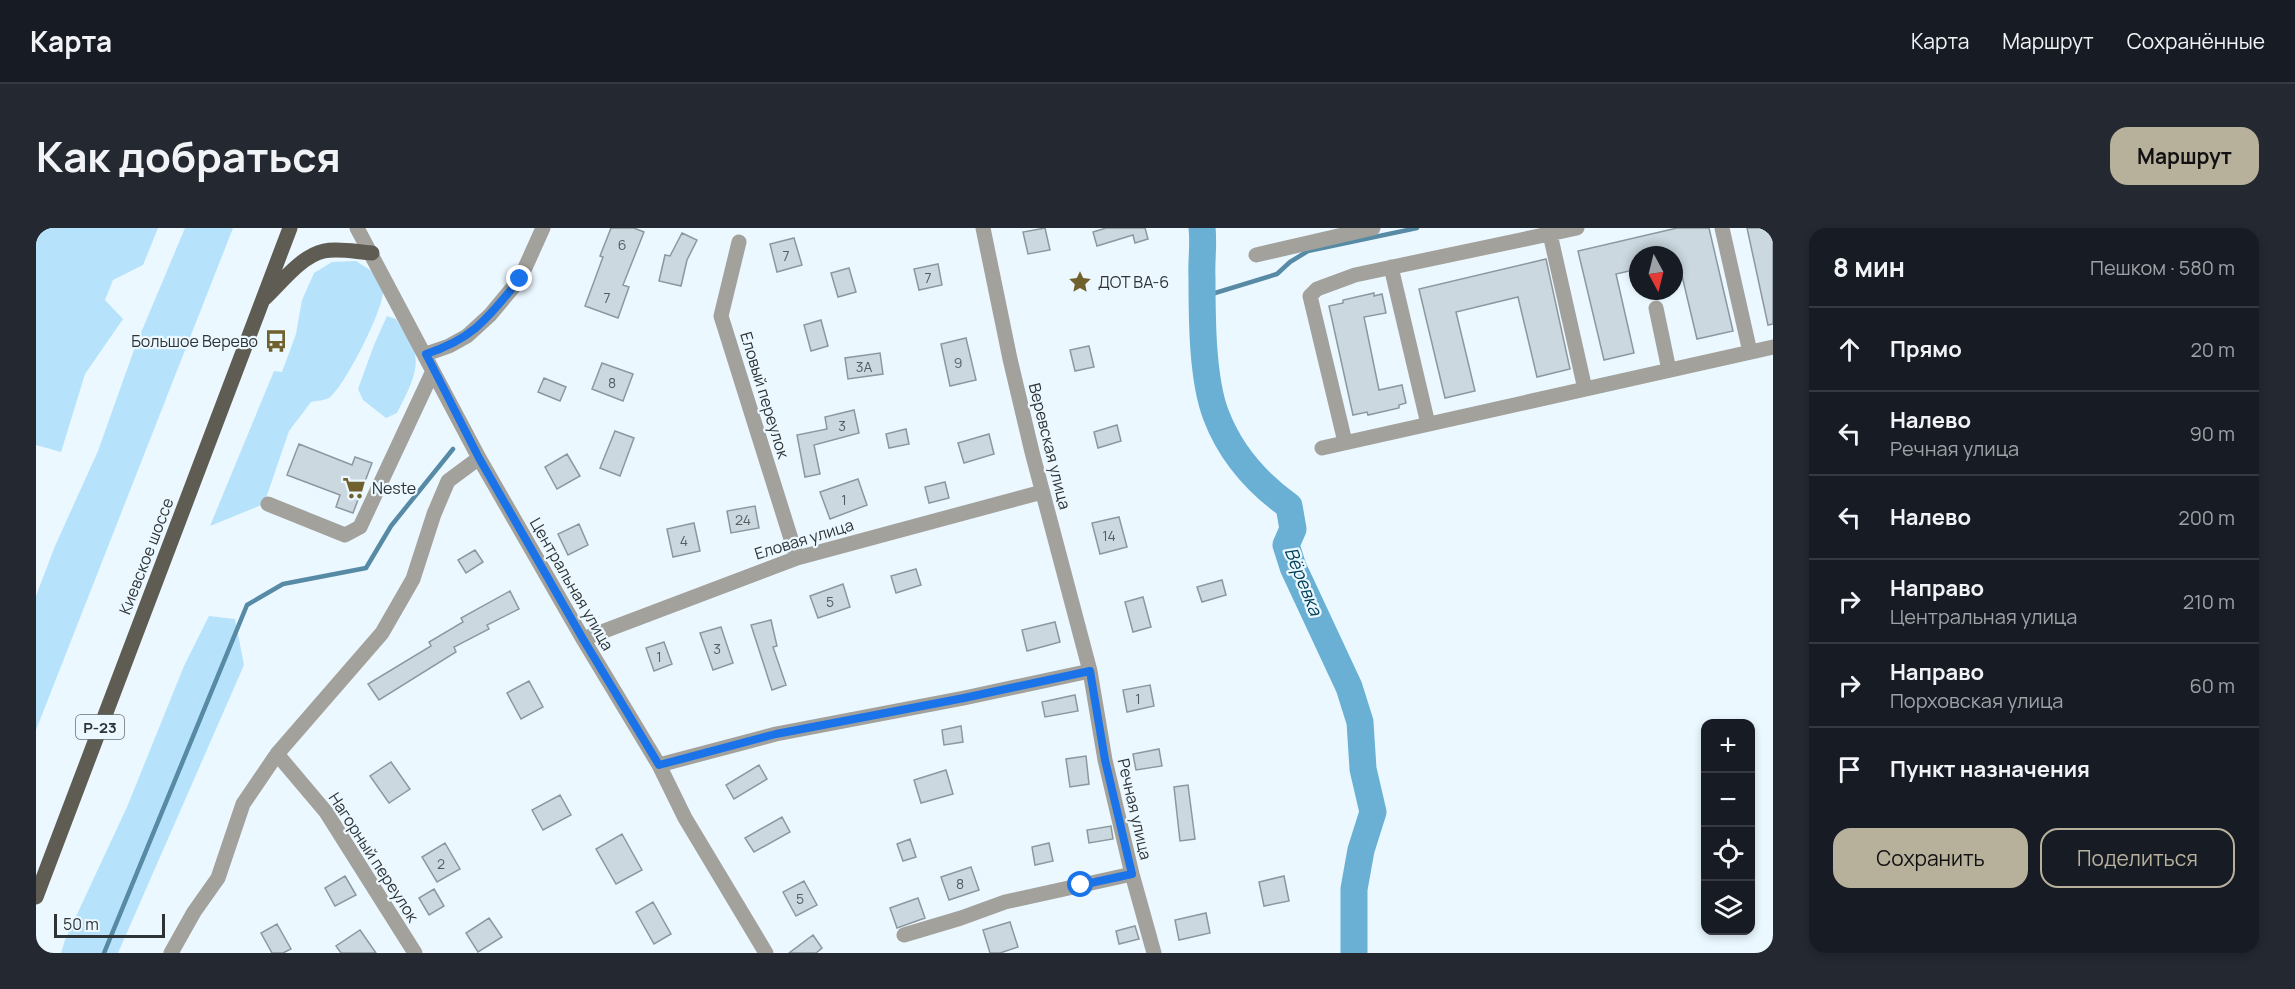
<!DOCTYPE html>
<html lang="ru">
<meta charset="utf-8">
<style>
:root{--surface:#171b24;--page:#242831;--text:#f1f3f6;--muted:#9ea1a6;--line:#363941;--accent:#b7b19c}
body{margin:0;font-family:Manrope,sans-serif;background:var(--page);color:var(--text)}
.controls{position:absolute;right:18px;bottom:18px;display:grid;overflow:hidden;border-radius:12px;box-shadow:0 3px 9px #0003}
.controls button{width:54px;height:54px;display:grid;place-items:center;padding:0;border:0;border-bottom:2px solid var(--line);background:var(--surface);color:var(--text);font:30px sans-serif}
.compass{position:absolute;left:1593px;top:18px;width:54px;height:54px;border-radius:50%;background:var(--surface);box-shadow:0 3px 9px #0003;rotate:173deg}
.scale{position:absolute;left:18px;bottom:15px;width:111px;box-sizing:border-box;padding-left:6px;border:3px solid #2e3336;border-top:0;font-size:16px;line-height:21px;white-space:nowrap;color:#2e3336;-webkit-text-stroke:4px #ebf8ff;paint-order:stroke}
.stop{position:absolute;width:18px;height:18px;margin:-14px;border:4px solid #1a73e8;border-radius:50%;background:#fff}
.stop.end{background:#1a73e8;border-color:#fff;box-shadow:0 2px 6px #0008}
.list{margin:0;padding:0;list-style:none}
h2{display:flex;justify-content:space-between;align-items:center;height:78px;margin:0;padding:0 24px;font-size:26px}
h2 small{font-size:20px;font-weight:400;color:var(--muted)}
.list li{display:grid;grid-template-columns:39px 1fr auto;gap:18px;align-items:center;box-sizing:border-box;height:84px;padding:0 24px;border-top:2px solid var(--line)}
.list b{display:block;font-size:22px;white-space:nowrap}
.list p{margin:0;font-size:20px;white-space:nowrap;color:var(--muted)}
.list em{font-size:20px;font-style:normal;color:var(--muted)}
.actions{display:flex;gap:12px;padding:18px 24px}
.actions a{flex:1;padding:14px 0;border:2px solid var(--accent);border-radius:18px;text-align:center;font-size:21px;color:var(--accent)}
.actions .main{background:var(--accent);color:#111}
.icon{flex:none;width:33px;height:33px;fill:none;stroke:currentColor;stroke-width:2;stroke-linecap:round;stroke-linejoin:round}
.map{position:relative;flex:none;width:1737px;height:725px;overflow:hidden;border-radius:18px}
header{display:flex;align-items:center;gap:36px;box-sizing:border-box;height:84px;padding:0 30px;background:var(--surface);border-bottom:2px solid var(--line)}
header strong{font-size:28px}
nav{display:flex;gap:33px;margin-inline-start:auto;font-size:21px}
.intro{display:flex;align-items:center;justify-content:space-between;box-sizing:border-box;height:144px;padding:0 36px}
h1{margin:0;font-size:42px}
.button{padding:15px 27px;border-radius:18px;background:var(--accent);color:#111;font-size:21px;font-weight:700}
main{display:flex;gap:36px;padding:0 36px}
aside{flex:1;background:var(--surface);border-radius:18px;box-shadow:0 3px 9px #0003}
.map>svg:first-child{display:block}
.green{fill:#b6e3fb}
.lines{fill:none;stroke-linecap:round;stroke-linejoin:round}
.stream{stroke:#578aa5;stroke-width:4.5}
.river{stroke:#69b0d4;stroke-width:27}
.building{fill:#cbd8df;stroke:#8c989e;stroke-width:1.5}
.minor{stroke:#a3a19c;stroke-width:15}
.major{stroke:#5f5c54;stroke-width:15}
.route{stroke:#1a73e8;stroke-width:8}
.labels{text-anchor:middle;dominant-baseline:central;stroke-width:4.5;stroke-linejoin:round;paint-order:stroke}
.number-label{font-size:14px;fill:#555c60}
.shield{fill:#ebf8ff;stroke:#676e72;stroke-width:1.5}
.shield-label{font-size:15px;font-weight:bold;fill:#2e3336}
.poi-label{font-size:16px;fill:#2e3336;stroke:#ebf8ff;text-anchor:start}
.street-label{font-size:16px;fill:#2e3336;stroke:#ebf8ff}
.water-label{font-size:18px;font-style:italic;fill:#02415a;stroke:#ebf8ff}
</style>
<header>
<strong>Карта</strong>
<nav><a>Карта</a><a>Маршрут</a><a>Сохранённые</a></nav>
</header>
<div class="intro"><h1>Как добраться</h1><a class="button">Маршрут</a></div>
<main>
<div class="map">
<svg width="1737" height="725" viewBox="0 0 1737 725">
<rect width="100%" height="100%" fill="#ebf8ff"/>
<path class="green" d="M0 0H122L107 37 77 52 69 72 87 91 49 146 25 224 0 217Z
M149 0H197L0 502V368L19 318 62 223 99 119Z
M320 33C332 41 345 46 347 62 349 79 308 160 293 170 289 172 280 173 275 174L253 203 228 276 174 298 238 143 246 144 260 106 266 72 278 45 296 34Z
M351 88 360 91C366 101 375 112 378 123 385 143 369 168 361 185L350 190 327 172 322 161 338 117Z
M173 388 199 391 208 437 82 725H25L29 712 91 579 148 438Z"/>
<g class="lines">
<path class="stream" d="M1166 69 1241 46 1254 34 1272 23 1381 0
M68 725 211 377 247 356 330 340 355 298 417 221"/>
<path class="river" d="M1166 0C1168 17 1165 33 1166 50 1166 89 1166 151 1180 187 1194 224 1221 255 1253 278L1257 301 1250 317 1257 339 1313 459 1324 494 1327 541 1337 584 1325 622 1318 661V725"/>
</g>
<path class="building" d="M575 0H598L608 4 587 57 593 59 582 90 549 78 567 29 564 28Z
M1009 0 1014 22 992 26 987 4Z
M1070 0H1109L1112 11 1099 15 1097 7 1061 18 1057 4Z
M1641 0H1673L1697 103 1661 111 1642 31 1638 32V27H1602V41L1580 46 1598 125 1568 132 1542 23Z
M1711 0H1737V96L1732 97Z
M646 5 661 12 651 32 645 58 623 53 629 27 634 28Z
M758 10 766 37 741 44 734 16Z
M1510 31 1534 141 1501 149 1482 69 1420 84 1439 163 1409 170 1383 61Z
M902 36 906 57 883 62 878 41Z
M813 40 820 64 802 69 795 45Z
M1338 65V68L1346 66 1350 85 1328 89 1343 162 1366 157 1370 175 1363 177V180L1332 187 1331 184 1317 187 1293 78 1307 75V72Z
M785 92 792 118 775 123 768 97Z
M930 110 940 152 914 158 905 116Z
M1053 118 1058 139 1039 143 1034 122Z
M844 125 847 146 812 151 809 130Z
M566 135 597 146 587 173 556 161Z
M508 150 530 159 524 173 502 164Z
M818 182 823 205 778 217 784 246 769 249 761 207 791 201 789 189Z
M1081 197 1085 213 1062 220 1058 204Z
M870 201 873 216 853 220 850 206Z
M579 203 598 210 584 248 564 240Z
M953 206 958 226 928 235 922 215Z
M263 216 316 237 319 229 336 235 317 285 300 279 304 267 251 247Z
M531 226 544 248 521 261 509 239Z
M822 251 831 277 794 291 784 264Z
M909 254 913 270 893 275 889 259Z
M719 278 723 300 695 305 691 283Z
M1083 289 1091 319 1064 326 1056 295Z
M658 295 664 323 637 329 631 301Z
M543 296 552 317 532 327 522 306Z
M439 322 447 334 430 345 422 332Z
M880 341 885 357 860 365 855 348Z
M1186 352 1190 367 1166 374 1161 359Z
M807 356 814 379 782 390 774 368Z
M474 363 483 381 451 397 453 401 418 419 420 424 343 472 332 456 395 418 393 414 427 394 425 390Z
M1107 369 1115 399 1097 404 1089 374Z
M735 392 741 418 737 419 750 457 736 462 715 397Z
M1019 394 1024 414 991 423 986 402Z
M685 399 697 435 677 442 664 405Z
M628 414 636 436 618 443 610 420Z
M493 453 507 479 485 491 471 465Z
M1114 457 1118 478 1091 484 1087 462Z
M1039 467 1042 483 1009 489 1006 474Z
M925 498 927 514 908 517 906 502Z
M1123 521 1126 538 1100 542 1097 526Z
M1050 528 1053 556 1034 559 1030 531Z
M355 534 374 561 353 575 334 548Z
M723 537 731 551 698 571 690 557Z
M910 542 917 566 885 575 878 552Z
M1152 557 1159 611 1144 613 1138 559Z
M524 567 535 587 507 602 496 582Z
M746 589 754 604 718 624 709 610Z
M1075 598 1077 611 1053 615 1051 602Z
M586 606 606 642 580 656 560 621Z
M874 611 880 629 867 633 861 616Z
M409 615 424 641 401 654 386 629Z
M1013 615 1017 633 999 637 996 619Z
M935 639 943 662 913 672 905 649Z
M309 648 320 667 299 678 289 660Z
M1248 648 1253 673 1228 678 1223 654Z
M768 653 781 677 760 688 747 664Z
M398 661 408 678 393 687 383 670Z
M882 670 889 690 861 700 854 680Z
M617 674 635 706 618 716 600 684Z
M1170 685 1174 705 1143 712 1139 692Z
M453 690 466 709 442 724 430 705Z
M974 694 982 719 964 725H954L947 702Z
M241 696 255 721 247 725H236L225 705Z
M1099 698 1103 711 1083 716 1080 703Z
M324 702 340 725H305L300 718Z
M777 707 786 720 780 725H753Z"/>
<g class="lines">
<path class="minor" d="M321 0 443 230 547 411 623 537 649 590 730 725
M947 0 974 131 996 224 1054 443 1069 532 1096 646 1118 725
M1686 0 1714 124
M1514 6 1549 161
M703 14 685 88 761 330
M1220 27 1337 0
M1355 39 1392 196
M1620 80 1633 142
M390 126 413 118 431 108 454 87 484 51 507 0
M1309 214 1274 68 1281 61 1319 47 1541 0
M1286 220 1737 119
M232 276 309 307 324 299 397 143
M547 411 761 330 1006 264
M241 526 290 584 379 725
M623 537 740 506 928 470 1054 443
M868 707 925 690 969 674 1096 646
M135 725 158 684 182 650 207 576 241 526 346 405 377 351 398 286 412 253 443 230"/>
<path class="major" d="M229 70C245 55 265 28 288 23 303 20 320 24 336 25
M0 669 254 0"/>
</g>
<g class="lines">
<path class="route" d="M484 51C452 89 439 110 390 126L443 230 547 411 623 537 740 506 928 470 1054 443 1069 532 1096 646 1045 657"/>
</g>
<defs>
<g id="sight-bare" transform="scale(1.8)"><path d="M0-6L1.8-2.2L6-1.7L2.9 1.2L3.7 5.4L0 3.3L-3.7 5.4L-2.9 1.2L-6-1.7L-1.8-2.2Z" fill="#71612e" stroke="#ebf8ff" stroke-width="2.5" paint-order="stroke"/></g>
<g id="bus-bare" transform="scale(1.8)"><path d="M-5-6H5V4H4V6H2V4H-2V6H-4V4H-5ZM-3.5-4V0h7V-4ZM-3.5 1.2v1.5H-2V1.2ZM2 1.2v1.5H3.5V1.2Z" fill="#71612e" stroke="#ebf8ff" stroke-width="2.5" paint-order="stroke"/></g>
<g id="supermarket-bare" transform="scale(1.8)"><path d="M-6-5.5h2.5l.6 2H6L4.5 2H-2.5L-4.4-4H-6ZM-1.5 3.2a1.3 1.3 0 1 0 .1 0ZM3 3.2a1.3 1.3 0 1 0 .1 0Z" fill="#71612e" stroke="#ebf8ff" stroke-width="2.5" paint-order="stroke"/></g>
</defs>
<g fill-rule="evenodd">
<use href="#sight-bare" x="1044" y="54"/>
<use href="#bus-bare" x="240" y="113"/>
<use href="#supermarket-bare" x="318" y="260"/>
</g>
<g class="labels">
<g class="number-label">
<text x="586" y="16">6</text>
<text x="750" y="27">7</text>
<text x="892" y="49">7</text>
<text x="571" y="69">7</text>
<text x="922" y="134">9</text>
<text x="828" y="138">3А</text>
<text x="576" y="154">8</text>
<text x="806" y="197">3</text>
<text x="808" y="271">1</text>
<text x="707" y="291">24</text>
<text x="1073" y="307">14</text>
<text x="648" y="312">4</text>
<text x="794" y="373">5</text>
<text x="681" y="420">3</text>
<text x="623" y="428">1</text>
<text x="1102" y="470">1</text>
<text x="405" y="635">2</text>
<text x="924" y="655">8</text>
<text x="764" y="670">5</text>
</g>
<rect class="shield" x="40" y="487" width="48" height="24" rx="4.5"/>
<g class="shield-label">
<text x="64" y="499">Р-23</text>
</g>
<g class="poi-label">
<text x="1062" y="54">ДОТ ВА-6</text>
<text x="222" y="113" text-anchor="end">Большое Верево</text>
<text x="336" y="260">Neste</text>
</g>
<g class="street-label">
<text transform="translate(729 167) rotate(73)">Еловый переулок</text>
<text transform="translate(1014 218) rotate(76)">Веревская улица</text>
<text transform="translate(768 311) rotate(-17)">Еловая улица</text>
<text transform="translate(110 328) rotate(-69)">Киевское шоссе</text>
<text transform="translate(536 356) rotate(60)">Центральная улица</text>
<text transform="translate(1099 581) rotate(77)">Речная улица</text>
<text transform="translate(338 629) rotate(57)">Нагорный переулок</text>
</g>
<g class="water-label">
<text transform="translate(1268 353) rotate(68)">Вёревка</text>
</g>
</g>
</svg>
<div class="controls">
<button>+</button>
<button>−</button>
<button><svg class="icon" aria-label="locate" viewBox="0 0 24 24"><circle cx="12" cy="12" r="6"/><path d="M12 2v4M12 18v4M2 12h4M18 12h4"/></svg></button>
<button><svg class="icon" aria-label="layers" viewBox="0 0 24 24"><path d="M12 4l9 5-9 5-9-5zM3 14l9 5 9-5"/></svg></button>
</div>
<svg class="compass" viewBox="-18 -18 36 36"><path d="M0-13l5 13h-10z" fill="#e53935"/><path d="M0 13l5-13h-10z" fill="#9ea1a6"/></svg>
<div class="scale">50 m</div>
<div class="stop" style="left:1045px;top:657px"></div>
<div class="stop end" style="left:484px;top:51px"></div>
</div>
<aside>
<h2>8 мин<small>Пешком · 580 m</small></h2>
<ul class="list">
<li><svg class="icon" aria-label="ahead" viewBox="0 0 24 24"><path d="M12 20V5M6 11l6-6 6 6"/></svg><div><b>Прямо</b></div><em>20 m</em></li>
<li><svg class="icon" aria-label="left" viewBox="0 0 24 24"><path d="M17 20v-9H6M10 6l-5 5 5 5"/></svg><div><b>Налево</b><p>Речная улица</p></div><em>90 m</em></li>
<li><svg class="icon" aria-label="left" viewBox="0 0 24 24"><path d="M17 20v-9H6M10 6l-5 5 5 5"/></svg><div><b>Налево</b></div><em>200 m</em></li>
<li><svg class="icon" aria-label="right" viewBox="0 0 24 24"><path d="M7 20v-9h11M14 6l5 5-5 5"/></svg><div><b>Направо</b><p>Центральная улица</p></div><em>210 m</em></li>
<li><svg class="icon" aria-label="right" viewBox="0 0 24 24"><path d="M7 20v-9h11M14 6l5 5-5 5"/></svg><div><b>Направо</b><p>Порховская улица</p></div><em>60 m</em></li>
<li><svg class="icon" aria-label="arrive" viewBox="0 0 24 24"><path d="M6 21V4h12l-3 4 3 4H6"/></svg><div><b>Пункт назначения</b></div></li>
</ul>
<div class="actions"><a class="main">Сохранить</a><a>Поделиться</a></div>
</aside>
</main>
